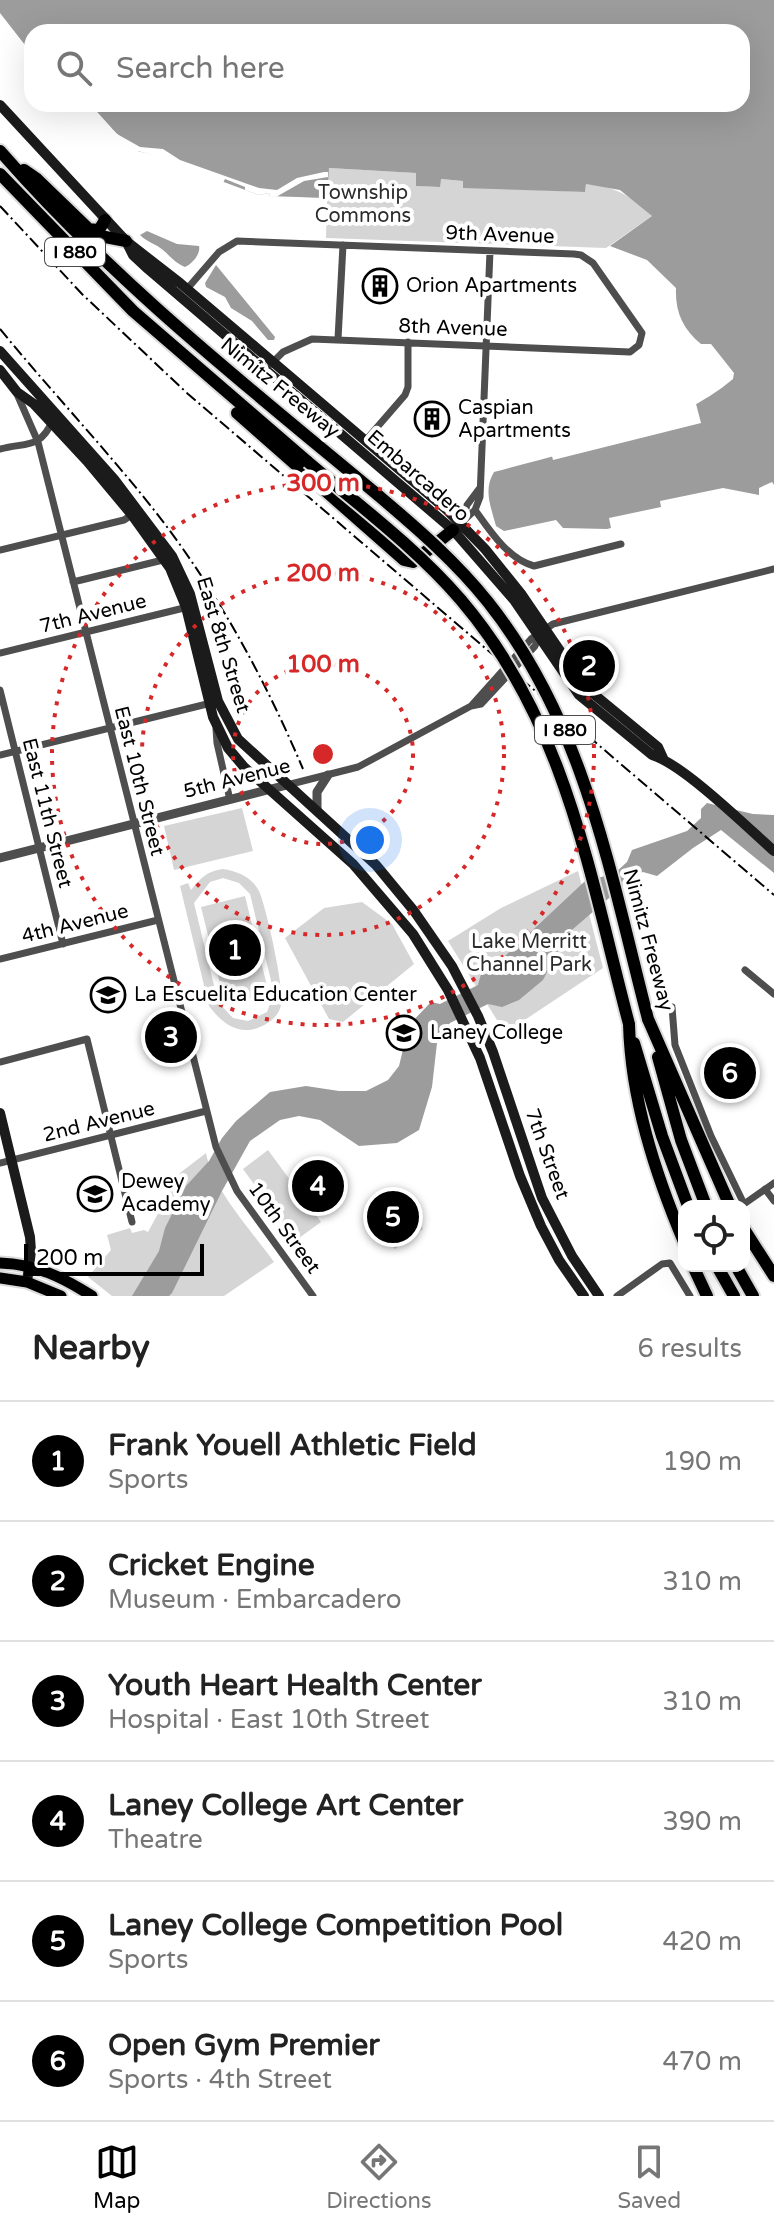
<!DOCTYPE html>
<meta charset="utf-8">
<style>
:root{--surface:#fff;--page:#f2f2f2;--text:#222;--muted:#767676;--line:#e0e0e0;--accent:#000}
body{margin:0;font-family:"Varela Round",sans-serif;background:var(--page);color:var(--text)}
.controls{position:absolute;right:24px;bottom:24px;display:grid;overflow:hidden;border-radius:16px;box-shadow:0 8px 32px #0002}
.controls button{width:72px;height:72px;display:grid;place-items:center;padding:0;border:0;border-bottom:2px solid var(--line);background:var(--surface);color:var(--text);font:40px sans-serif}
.scale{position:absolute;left:24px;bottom:20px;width:180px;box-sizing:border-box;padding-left:8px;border:4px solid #000;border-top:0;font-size:22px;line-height:28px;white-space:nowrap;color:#000;-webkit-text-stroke:6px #fff;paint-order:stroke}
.you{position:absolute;left:370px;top:840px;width:28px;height:28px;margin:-20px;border:6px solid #fff;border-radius:50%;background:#1a73e8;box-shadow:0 0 0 12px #1a73e833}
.badge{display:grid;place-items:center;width:52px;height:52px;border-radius:50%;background:var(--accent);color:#fff;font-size:26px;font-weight:700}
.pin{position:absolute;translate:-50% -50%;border:4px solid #fff;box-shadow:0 2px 8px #0006}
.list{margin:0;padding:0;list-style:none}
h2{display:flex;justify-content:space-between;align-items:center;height:104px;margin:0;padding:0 32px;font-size:34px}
h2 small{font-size:26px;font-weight:400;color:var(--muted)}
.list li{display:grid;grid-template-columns:52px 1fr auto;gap:24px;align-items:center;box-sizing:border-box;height:120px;padding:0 32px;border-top:2px solid var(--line)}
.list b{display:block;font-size:30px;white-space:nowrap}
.list p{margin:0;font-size:26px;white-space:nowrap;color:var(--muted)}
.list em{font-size:26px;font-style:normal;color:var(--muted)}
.icon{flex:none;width:44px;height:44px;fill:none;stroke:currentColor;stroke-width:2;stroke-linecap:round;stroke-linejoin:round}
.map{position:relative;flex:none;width:774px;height:1296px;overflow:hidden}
.search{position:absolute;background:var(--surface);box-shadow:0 8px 32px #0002;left:24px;right:24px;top:24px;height:88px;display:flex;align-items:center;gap:20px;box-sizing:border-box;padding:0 28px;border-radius:24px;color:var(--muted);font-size:30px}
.sheet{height:824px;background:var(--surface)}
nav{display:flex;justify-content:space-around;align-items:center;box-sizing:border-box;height:112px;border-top:2px solid var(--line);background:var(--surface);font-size:22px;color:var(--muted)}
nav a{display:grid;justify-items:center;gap:4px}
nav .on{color:var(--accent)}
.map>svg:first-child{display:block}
.green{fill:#d5d5d5;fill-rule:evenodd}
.water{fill:#9c9c9c}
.pier{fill:#fff}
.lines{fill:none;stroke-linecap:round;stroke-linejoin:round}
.primary-casing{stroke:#dbdbdb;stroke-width:15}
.motorway-casing{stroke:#dbdbdb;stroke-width:16}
.minor{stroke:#4e4e4e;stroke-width:7}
.tertiary{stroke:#4e4e4e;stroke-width:9}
.secondary{stroke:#1b1b1b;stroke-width:10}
.primary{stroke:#000;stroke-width:11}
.motorway{stroke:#000;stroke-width:12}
.rail{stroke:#000;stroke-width:2;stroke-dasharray:12 4 2 4;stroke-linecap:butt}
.motorway-bridge-casing{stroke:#dbdbdb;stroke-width:16;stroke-linecap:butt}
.motorway-bridge{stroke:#000;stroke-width:12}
.ring{fill:none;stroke:#d62828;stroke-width:4;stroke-dasharray:4 8}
.labels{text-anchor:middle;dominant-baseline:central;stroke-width:8;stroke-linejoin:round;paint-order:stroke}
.shield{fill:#fff;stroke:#4c4c4c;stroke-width:2}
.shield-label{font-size:18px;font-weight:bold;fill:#000}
.park-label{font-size:20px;fill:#2c2c2c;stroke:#fff}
.street-label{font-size:20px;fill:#000;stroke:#fff}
.poi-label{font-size:20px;fill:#000;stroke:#fff;text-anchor:start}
.centre{fill:#d62828;stroke:#fff;stroke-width:4}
.ring-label{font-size:24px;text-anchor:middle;font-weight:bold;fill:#d62828;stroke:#fff;stroke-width:8;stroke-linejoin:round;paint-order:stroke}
</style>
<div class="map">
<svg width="774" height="1296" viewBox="0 0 774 1296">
<rect width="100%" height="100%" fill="#fff"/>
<path class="green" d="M328 168 417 173V186L439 187 440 179 463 181V187L585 192 586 184C615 186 631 196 652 216L606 248 326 238 327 198 273 196Z
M242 808 253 851 174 870 164 826Z
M223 869C237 871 252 877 259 891 266 906 285 990 281 1005 279 1014 274 1019 266 1024 242 1038 224 1026 209 1006L180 886 188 883 191 890C201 878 207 871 223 869ZM223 878 239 883 250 894 274 993 267 1012 248 1021 233 1018 218 1002 194 903 210 882Z
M578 871 603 968 505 1033 448 941 501 908Z
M245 896 269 994 225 1004 201 907Z
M362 902 392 924 414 964 343 1022 329 1019 285 938 324 908Z
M268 1150 321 1222 295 1241 243 1169Z
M206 1153C213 1190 252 1231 274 1262L224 1296H112L88 1277 111 1250 107 1235 130 1228 132 1233 144 1230 148 1232 180 1173Z
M382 1193C403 1191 412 1213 423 1229L395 1249C380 1231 355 1212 382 1193Z"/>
<path class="water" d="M0 0H774V485L772 482 759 488V495L723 488 660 501 661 507 609 518 611 528 607 529 563 528 556 520 504 531 496 526C491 507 483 490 494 472 570 451 673 430 733 379L734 373 711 344H701C683 329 675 312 676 288L647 260 610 246 652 216 620 190 586 184 585 192 463 188V181L441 179 440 187 416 186V173L329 168 327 198 270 196 269 193 259 195 181 166 168 158 137 151 82 104H742V32H32V54L0 13Z
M147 231 177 244 199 246C201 254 192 264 185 267 175 263 171 257 163 250 156 244 147 242 140 235Z
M216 265 275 337 274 340H268L252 321 231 308 225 297 206 287 205 283Z
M707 803 753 814 774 815V873L721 830 693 848 657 876 643 872 637 874 566 935 543 980 519 1000 502 1007 488 1004 450 1023 437 1043 432 1087 419 1130 397 1143 359 1146 320 1120 299 1116 280 1120 250 1141 222 1191 172 1293 169 1296H132L159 1251 165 1228 186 1186 209 1161 222 1138 236 1121 270 1092 306 1086 339 1091H366L388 1080 399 1066 409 1025 431 1002 440 1004 478 985 481 974 505 956 584 882 615 873 627 862 632 850 687 831 701 818V809Z"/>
<path class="pier" d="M78 104H90L117 134 140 147 163 149 180 160 259 188 277 190 297 178 324 172H328V177L304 181 276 197 270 196 269 193 259 195 245 190V187L225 179 223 183 175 165 166 158 164 161 156 159V156L138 151 136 155 112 141V137L98 122Z
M695 400 701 423 553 460 551 452 632 429 633 424 678 413V409Z"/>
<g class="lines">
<g class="primary-casing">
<path id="primary" d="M0 1263C36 1264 62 1277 92 1296
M0 1278 27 1282 61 1296"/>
</g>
<g class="motorway-casing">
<path id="motorway" d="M0 151C113 281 247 386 379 496
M24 170 37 179 95 235 126 241
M0 174 133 311 308 462
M87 229 99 230 105 220
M237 413 404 560 413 562 453 530
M648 1019 730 1206
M629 1024C631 1099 655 1173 684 1242
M634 1043 662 1136 688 1206
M658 1057 681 1140 706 1206
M744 1229 774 1276
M693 1266 707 1296
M717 1266 734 1296
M736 1266 753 1296"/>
</g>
<path class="minor" d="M187 289 219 252 237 241 574 254 581 255 593 263 642 333 639 345 630 352 312 339 283 352 271 364
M338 339 343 245
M17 394 38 442 216 1147 237 1191 313 1296
M366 440 405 395 408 387V342
M0 449C28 442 40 449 53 420
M475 510C490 531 508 559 534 566L621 544
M462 522 467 505 479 489
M459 525 475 510 480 497 490 251
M0 550 124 520 136 512
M73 582 167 559
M0 653 188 607
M0 690 63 944
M471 706 531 639 553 624 774 569
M216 729 217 743 230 800
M0 755 211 703
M287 785 358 767 471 706 481 704 535 646 539 636
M0 959 158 920
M745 970 774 994
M672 1007 675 1045 711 1136 744 1204 774 1183
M0 1062 87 1039 132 1222
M0 1163 206 1111
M765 1189 774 1201
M617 1296 662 1264 670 1263 690 1296"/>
<path class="tertiary" d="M317 810V792L328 775
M0 858 287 785"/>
<path class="secondary" d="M0 105 126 241 180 283 447 510 485 549 522 595 584 686 658 747 663 758
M127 243 133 255 148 269 453 530 514 600 579 695 652 755C683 764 747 827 774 851
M0 351 114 479 172 556 190 594 218 701 238 739 376 865 414 911 452 966 478 1016 493 1052 542 1198 572 1256 599 1296
M0 370 17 392 34 404 87 461 132 515 170 568 186 607 213 717 228 748 244 767 353 864 413 934 448 990 480 1058 520 1176 541 1226 559 1260 584 1296
M0 1113 30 1237 31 1251 27 1282"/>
<use href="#primary" class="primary"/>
<use href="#motorway" class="motorway"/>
<path class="rail" d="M0 206 82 294 188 394 774 895
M0 329C50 390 105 448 154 510 216 589 264 677 303 769"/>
<g class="motorway-bridge-casing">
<path id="motorway-bridge" d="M308 462C360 506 416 548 461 600 566 723 589 873 629 1024
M379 496C418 529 456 562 488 602 585 724 610 873 648 1019"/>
</g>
<use href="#motorway-bridge" class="motorway-bridge"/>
</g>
<g class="ring">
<circle cx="323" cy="754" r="90"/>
<circle cx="323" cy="754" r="181"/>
<circle cx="323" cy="754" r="271"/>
</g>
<defs>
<g id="building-ring" transform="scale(1.8)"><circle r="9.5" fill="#fff" stroke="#000" stroke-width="1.5"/><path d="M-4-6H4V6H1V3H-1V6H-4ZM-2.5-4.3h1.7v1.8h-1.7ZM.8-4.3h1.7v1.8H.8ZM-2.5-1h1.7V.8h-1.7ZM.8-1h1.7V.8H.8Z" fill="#000"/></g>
<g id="school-ring" transform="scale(1.8)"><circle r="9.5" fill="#fff" stroke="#000" stroke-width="1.5"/><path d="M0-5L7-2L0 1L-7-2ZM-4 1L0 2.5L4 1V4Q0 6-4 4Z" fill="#000"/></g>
<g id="university-ring" transform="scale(1.8)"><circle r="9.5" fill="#fff" stroke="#000" stroke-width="1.5"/><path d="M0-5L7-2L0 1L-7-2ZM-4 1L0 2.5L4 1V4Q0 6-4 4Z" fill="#000"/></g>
</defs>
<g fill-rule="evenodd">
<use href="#building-ring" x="380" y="286"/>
<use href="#building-ring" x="432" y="419"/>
<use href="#school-ring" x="108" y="995"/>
<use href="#university-ring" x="404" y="1033"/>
<use href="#school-ring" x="95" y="1194"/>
</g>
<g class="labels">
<g class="shield">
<rect x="45" y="238" width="60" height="28" rx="6"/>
<rect x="535" y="716" width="60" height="28" rx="6"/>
</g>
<g class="shield-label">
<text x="75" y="252">I 880</text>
<text x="565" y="730">I 880</text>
</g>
<g class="park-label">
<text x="363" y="193">Township<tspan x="363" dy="23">Commons</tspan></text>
<text x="529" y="942">Lake Merritt<tspan x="529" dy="23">Channel Park</tspan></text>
</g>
<g class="street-label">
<text transform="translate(500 235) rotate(2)">9th Avenue</text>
<text transform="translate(453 328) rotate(2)">8th Avenue</text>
<text transform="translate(280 388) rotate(39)">Nimitz Freeway</text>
<text transform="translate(418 476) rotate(41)">Embarcadero</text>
<text transform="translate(93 614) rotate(-14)">7th Avenue</text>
<text transform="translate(223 645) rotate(73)">East 8th Street</text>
<text transform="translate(237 779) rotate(-14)">5th Avenue</text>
<text transform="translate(139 781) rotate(76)">East 10th Street</text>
<text transform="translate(47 813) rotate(76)">East 11th Street</text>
<text transform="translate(75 924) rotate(-14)">4th Avenue</text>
<text transform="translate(648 940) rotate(75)">Nimitz Freeway</text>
<text transform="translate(99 1122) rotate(-14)">2nd Avenue</text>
<text transform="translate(547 1154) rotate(70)">7th Street</text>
<text transform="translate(284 1228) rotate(54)">10th Street</text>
</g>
<g class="poi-label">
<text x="406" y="286">Orion Apartments</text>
<text x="458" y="408">Caspian<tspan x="458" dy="23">Apartments</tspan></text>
<text x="134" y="995">La Escuelita Education Center</text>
<text x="430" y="1033">Laney College</text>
<text x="121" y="1182">Dewey<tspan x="121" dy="23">Academy</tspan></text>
</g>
</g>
<circle cx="323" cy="754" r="12" class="centre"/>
<g class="ring-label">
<text x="323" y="491">300 m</text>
<text x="323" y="581">200 m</text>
<text x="323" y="672">100 m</text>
</g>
</svg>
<div class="controls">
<button><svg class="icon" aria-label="locate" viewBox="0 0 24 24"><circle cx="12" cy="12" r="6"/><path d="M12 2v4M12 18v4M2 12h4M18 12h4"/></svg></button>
</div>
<div class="scale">200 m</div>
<div class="you"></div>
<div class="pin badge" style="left:235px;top:950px">1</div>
<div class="pin badge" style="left:589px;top:666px">2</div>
<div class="pin badge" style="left:171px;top:1037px">3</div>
<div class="pin badge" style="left:318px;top:1186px">4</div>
<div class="pin badge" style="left:393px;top:1217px">5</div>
<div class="pin badge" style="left:730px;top:1073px">6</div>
<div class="search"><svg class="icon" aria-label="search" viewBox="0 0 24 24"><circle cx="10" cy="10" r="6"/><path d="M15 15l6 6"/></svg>Search here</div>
</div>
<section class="sheet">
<h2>Nearby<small>6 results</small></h2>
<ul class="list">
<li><span class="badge">1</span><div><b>Frank Youell Athletic Field</b><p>Sports</p></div><em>190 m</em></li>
<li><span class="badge">2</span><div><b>Cricket Engine</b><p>Museum · Embarcadero</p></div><em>310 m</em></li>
<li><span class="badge">3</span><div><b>Youth Heart Health Center</b><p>Hospital · East 10th Street</p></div><em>310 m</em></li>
<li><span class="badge">4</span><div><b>Laney College Art Center</b><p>Theatre</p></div><em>390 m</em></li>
<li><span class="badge">5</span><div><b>Laney College Competition Pool</b><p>Sports</p></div><em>420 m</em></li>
<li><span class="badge">6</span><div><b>Open Gym Premier</b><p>Sports · 4th Street</p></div><em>470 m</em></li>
</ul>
</section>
<nav>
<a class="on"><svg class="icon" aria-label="map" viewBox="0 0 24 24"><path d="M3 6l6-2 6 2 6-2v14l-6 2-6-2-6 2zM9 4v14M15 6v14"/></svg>Map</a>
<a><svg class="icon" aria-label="directions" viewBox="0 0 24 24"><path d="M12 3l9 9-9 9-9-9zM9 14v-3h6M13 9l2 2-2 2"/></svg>Directions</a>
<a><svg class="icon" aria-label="saved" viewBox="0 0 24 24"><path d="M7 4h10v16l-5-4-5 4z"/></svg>Saved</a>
</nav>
